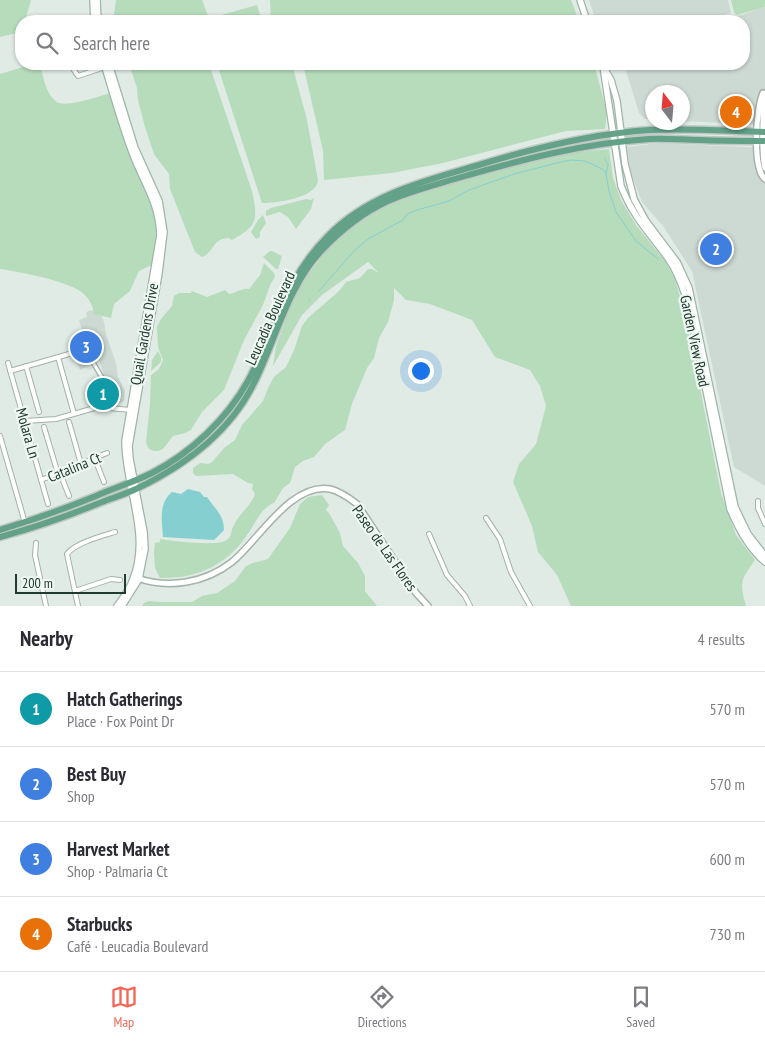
<!DOCTYPE html>
<meta charset="utf-8">
<style>
:root{--surface:#fff;--page:#f2f2f3;--text:#2b2b33;--muted:#7c7c81;--line:#e1e1e2;--accent:#f36655}
body{margin:0;font-family:"PT Sans Narrow",sans-serif;background:var(--page);color:var(--text)}
.compass{position:absolute;left:645px;top:85px;width:45px;height:45px;border-radius:50%;background:var(--surface);box-shadow:0 1px 4px #0004;rotate:344deg}
.scale{position:absolute;left:15px;bottom:12px;width:111px;box-sizing:border-box;padding-left:5px;border:2px solid #203b30;border-top:0;font-size:14px;line-height:18px;white-space:nowrap;color:#203b30;-webkit-text-stroke:4px #eff7f2;paint-order:stroke}
.you{position:absolute;left:420px;top:370px;width:18px;height:18px;margin:-12px;border:4px solid #fff;border-radius:50%;background:#1a73e8;box-shadow:0 0 0 8px #1a73e833}
.badge{display:grid;place-items:center;width:32px;height:32px;border-radius:50%;background:var(--accent);color:#fff;font-size:16px;font-weight:700}
.pin{position:absolute;translate:-50% -50%;border:2px solid #fff;box-shadow:0 1px 5px #0006}
.list{margin:0;padding:0;list-style:none}
h2{display:flex;justify-content:space-between;align-items:center;height:65px;margin:0;padding:0 20px;font-size:21px}
h2 small{font-size:16px;font-weight:400;color:var(--muted)}
.list li{display:grid;grid-template-columns:32px 1fr auto;gap:15px;align-items:center;box-sizing:border-box;height:75px;padding:0 20px;border-top:1px solid var(--line)}
.list b{display:block;font-size:19px;white-space:nowrap}
.list p{margin:0;font-size:16px;white-space:nowrap;color:var(--muted)}
.list em{font-size:16px;font-style:normal;color:var(--muted)}
.icon{flex:none;width:28px;height:28px;fill:none;stroke:currentColor;stroke-width:2;stroke-linecap:round;stroke-linejoin:round}
.map{position:relative;flex:none;width:765px;height:606px;overflow:hidden}
.search{position:absolute;background:var(--surface);box-shadow:0 1px 4px #0004;left:15px;right:15px;top:15px;height:55px;display:flex;align-items:center;gap:12px;box-sizing:border-box;padding:0 18px;border-radius:20px;color:var(--muted);font-size:19px}
.sheet{height:365px;background:var(--surface)}
nav{display:flex;justify-content:space-around;align-items:center;box-sizing:border-box;height:70px;border-top:1px solid var(--line);background:var(--surface);font-size:14px;color:var(--muted)}
nav a{display:grid;justify-items:center;gap:2px}
nav .on{color:var(--accent)}
.map>svg:first-child{display:block}
.built{fill:#cddad3}
.green{fill:#b7dcbc}
.water{fill:#86cfd1}
.lines{fill:none;stroke-linecap:round;stroke-linejoin:round}
.stream{stroke:#86cfd1;stroke-width:1}
.pedestrian-casing{stroke:#a2b3aa;stroke-width:5.5}
.minor-casing{stroke:#a2b3aa;stroke-width:6}
.tertiary-casing{stroke:#a2b3aa;stroke-width:8}
.secondary-casing{stroke:#9eb6aa;stroke-width:8}
.primary-casing{stroke:#c1c8c5;stroke-width:9}
.pedestrian{stroke:#fff;stroke-width:3}
.minor{stroke:#fff;stroke-width:4}
.tertiary{stroke:#fff;stroke-width:5}
.secondary{stroke:#fff;stroke-width:5.5}
.primary{stroke:#63a189;stroke-width:6}
.labels{text-anchor:middle;dominant-baseline:central;stroke-width:4.5;stroke-linejoin:round;paint-order:stroke}
.street-label{font-size:15px;fill:#203b30;stroke:#eff7f2}
</style>
<div class="map">
<svg width="765" height="606" viewBox="0 0 765 606">
<rect width="100%" height="100%" fill="#dfebe4"/>
<path class="built" d="M589 0H728L731 13 703 21H596Z
M765 7V125L683 121 682 92H652V119H645L639 113 624 64H744V21H723Z
M659 143 765 148V486L734 467 692 271 663 226 642 202 630 170 627 147Z
M93 310 95 314 100 312 104 322 106 334 116 363 118 377 125 391 124 402 118 403 115 400 112 401 99 360 80 370 71 340 84 337 79 320 87 317 86 312Z"/>
<path class="green" d="M0 0H31L25 21H21V32L0 37Z
M116 0H202L208 16 205 21H113Z
M270 0H571L579 21H271Z
M731 0H765V7L737 15 734 12Z
M257 5 262 21H208L207 19Z
M33 64H40C43 76 46 95 57 102 66 108 100 96 110 93L126 147 153 208C158 228 156 246 152 265L139 271 130 291 114 304 111 318 94 314C93 305 88 296 80 291 63 280 21 272 0 269V74Z
M129 64H209L252 191C258 219 258 226 232 240L229 238C211 239 215 252 202 257L195 252 170 189 169 174 154 154 145 127 138 100 137 88Z
M217 64H292L307 120 318 180C317 198 277 203 262 203Z
M303 64H594L607 112 605 129 566 131 443 163 392 173 324 180 323 151Z
M609 149 613 178 621 200 636 225 665 261 675 279 685 314 721 493 736 535 755 560C741 580 739 582 746 606H571L557 575 538 552 532 526 513 482 519 464 536 444 546 406 540 386 530 370 495 357 472 320 430 304 406 300 394 288V300L388 322 379 338 374 358 367 368 352 404 345 430 325 444 314 457 303 461 295 467 290 483 283 488 274 503C261 508 256 522 249 532 229 564 198 579 160 578L155 568 154 552 155 543 160 542V539C171 541 215 546 225 541 233 537 230 531 234 525 238 516 249 507 254 497L255 494 252 489 253 484 248 483 233 474 196 476 193 473V468L200 463 208 464 212 462 224 448 235 440 242 425 263 401 268 388 274 377 286 367 294 350 302 326 308 318 339 291 346 282 360 278 368 269H372L379 273 368 262 322 295 302 315 273 366 276 346 291 305 303 282 331 244 352 227 379 210 406 197 486 172 556 154Z
M314 198 311 209 296 229 288 217 280 212 266 216V211L271 208 306 199 311 200Z
M263 215 266 223 260 232V237L256 239 251 232 258 220Z
M270 251H272L282 256 278 269H276L263 257Z
M264 263 274 273 275 277 271 283 263 305 244 340 224 390 202 412 191 430 185 433 173 436 163 449 158 451H153L148 448 146 442 150 404 151 375 159 369 163 360 158 347 157 327 161 319 172 306 174 296 179 293H191L192 291 207 297 225 290 229 294C237 293 241 288 249 289L260 275Z
M158 351 161 357V362L151 371 152 360Z
M322 495 329 505 326 510 329 513 340 533 343 546 358 563 365 576V591L377 606H142L144 603 149 601 161 602H192L202 596 217 593 235 581 246 566 253 563 268 559 290 528 300 504 308 497Z"/>
<path class="water" d="M188 489 200 492 204 497H207C215 509 224 515 224 530L214 540 163 537C162 521 158 504 172 492L181 494Z"/>
<g class="lines">
<path class="stream" d="M605 159 608 165 606 174 609 191 616 212 636 241 658 259
M319 291 353 252 368 239 403 220 407 214 417 210 449 201 469 190 514 174 561 162 571 160 585 161 604 170 606 174
M309 301 310 300"/>
<g class="pedestrian-casing">
<path id="pedestrian" d="M91 359 104 381H106"/>
</g>
<g class="minor-casing">
<path id="minor" d="M58 21V20
M70 64 78 76 105 67
M58 357 74 414
M8 363 48 504
M26 366 39 412
M10 371 69 354
M25 421 56 419 98 407 131 410
M69 422 81 464
M44 427 58 474
M0 436 25 523
M95 459 104 482
M60 473 69 496
M41 480 107 453
M758 501V508L765 524
M486 518 500 539 511 572 530 606
M429 534 447 575 465 596 470 606
M36 543 35 555 46 606
M75 591 111 579 120 580
M78 606 67 554C75 543 102 536 115 532"/>
</g>
<g class="tertiary-casing">
<path id="tertiary" d="M763 93C756 107 752 169 765 179
M763 93C765 111 760 145 765 168
M137 578C169 589 205 583 232 562 258 541 291 482 330 489 340 491 349 498 357 504L416 593 428 606"/>
</g>
<g class="secondary-casing">
<path id="secondary" d="M93 0 94 21
M97 0 98 21
M580 0 587 21
M104 64C113 93 121 123 132 152 143 182 159 202 160 235L125 441C125 487 151 534 133 579 130 589 123 598 117 606
M109 64 135 148 159 201 164 232 159 273 129 446 130 459 144 532 145 549 139 579 122 606
M603 66 621 186C633 217 649 232 667 257 678 272 683 289 689 306L730 509C738 528 749 549 765 562
M604 68 611 80 617 101 625 164 634 199 646 221 677 262 689 288 735 507 748 534 765 556"/>
</g>
<g class="primary-casing">
<path id="primary" d="M0 530C33 520 64 509 96 496 114 488 134 482 152 473 191 453 227 419 248 381 276 329 284 280 328 236 367 196 420 182 472 167 530 149 589 134 649 130 688 128 726 131 765 132
M0 537C33 528 65 517 97 504 109 499 123 495 136 489 184 466 230 432 254 383 276 339 287 288 321 251 340 231 362 213 388 201 410 191 435 185 458 178 520 160 584 143 649 139 666 138 683 140 700 140 722 141 743 141 765 141"/>
</g>
<use href="#pedestrian" class="pedestrian"/>
<use href="#minor" class="minor"/>
<use href="#tertiary" class="tertiary"/>
<use href="#secondary" class="secondary"/>
<use href="#primary" class="primary"/>
</g>
<g class="labels">
<g class="street-label">
<text transform="translate(270 318) rotate(-66)">Leucadia Boulevard</text>
<text transform="translate(144 334) rotate(-80)">Quail Gardens Drive</text>
<text transform="translate(695 341) rotate(78)">Garden View Road</text>
<text transform="translate(28 433) rotate(74)">Molara Ln</text>
<text transform="translate(74 467) rotate(-22)">Catalina Ct</text>
<text transform="translate(385 548) rotate(55)">Paseo de Las Flores</text>
</g>
</g>
</svg>
<svg class="compass" viewBox="-18 -18 36 36"><path d="M0-13l5 13h-10z" fill="#e53935"/><path d="M0 13l5-13h-10z" fill="#7c7c81"/></svg>
<div class="scale">200 m</div>
<div class="you"></div>
<div class="pin badge" style="left:103px;top:394px;background:#0f9aa8">1</div>
<div class="pin badge" style="left:716px;top:249px;background:#3f7fe0">2</div>
<div class="pin badge" style="left:86px;top:347px;background:#3f7fe0">3</div>
<div class="pin badge" style="left:736px;top:112px;background:#e8710a">4</div>
<div class="search"><svg class="icon" aria-label="search" viewBox="0 0 24 24"><circle cx="10" cy="10" r="6"/><path d="M15 15l6 6"/></svg>Search here</div>
</div>
<section class="sheet">
<h2>Nearby<small>4 results</small></h2>
<ul class="list">
<li><span class="badge" style="background:#0f9aa8">1</span><div><b>Hatch Gatherings</b><p>Place · Fox Point Dr</p></div><em>570 m</em></li>
<li><span class="badge" style="background:#3f7fe0">2</span><div><b>Best Buy</b><p>Shop</p></div><em>570 m</em></li>
<li><span class="badge" style="background:#3f7fe0">3</span><div><b>Harvest Market</b><p>Shop · Palmaria Ct</p></div><em>600 m</em></li>
<li><span class="badge" style="background:#e8710a">4</span><div><b>Starbucks</b><p>Café · Leucadia Boulevard</p></div><em>730 m</em></li>
</ul>
</section>
<nav>
<a class="on"><svg class="icon" aria-label="map" viewBox="0 0 24 24"><path d="M3 6l6-2 6 2 6-2v14l-6 2-6-2-6 2zM9 4v14M15 6v14"/></svg>Map</a>
<a><svg class="icon" aria-label="directions" viewBox="0 0 24 24"><path d="M12 3l9 9-9 9-9-9zM9 14v-3h6M13 9l2 2-2 2"/></svg>Directions</a>
<a><svg class="icon" aria-label="saved" viewBox="0 0 24 24"><path d="M7 4h10v16l-5-4-5 4z"/></svg>Saved</a>
</nav>
